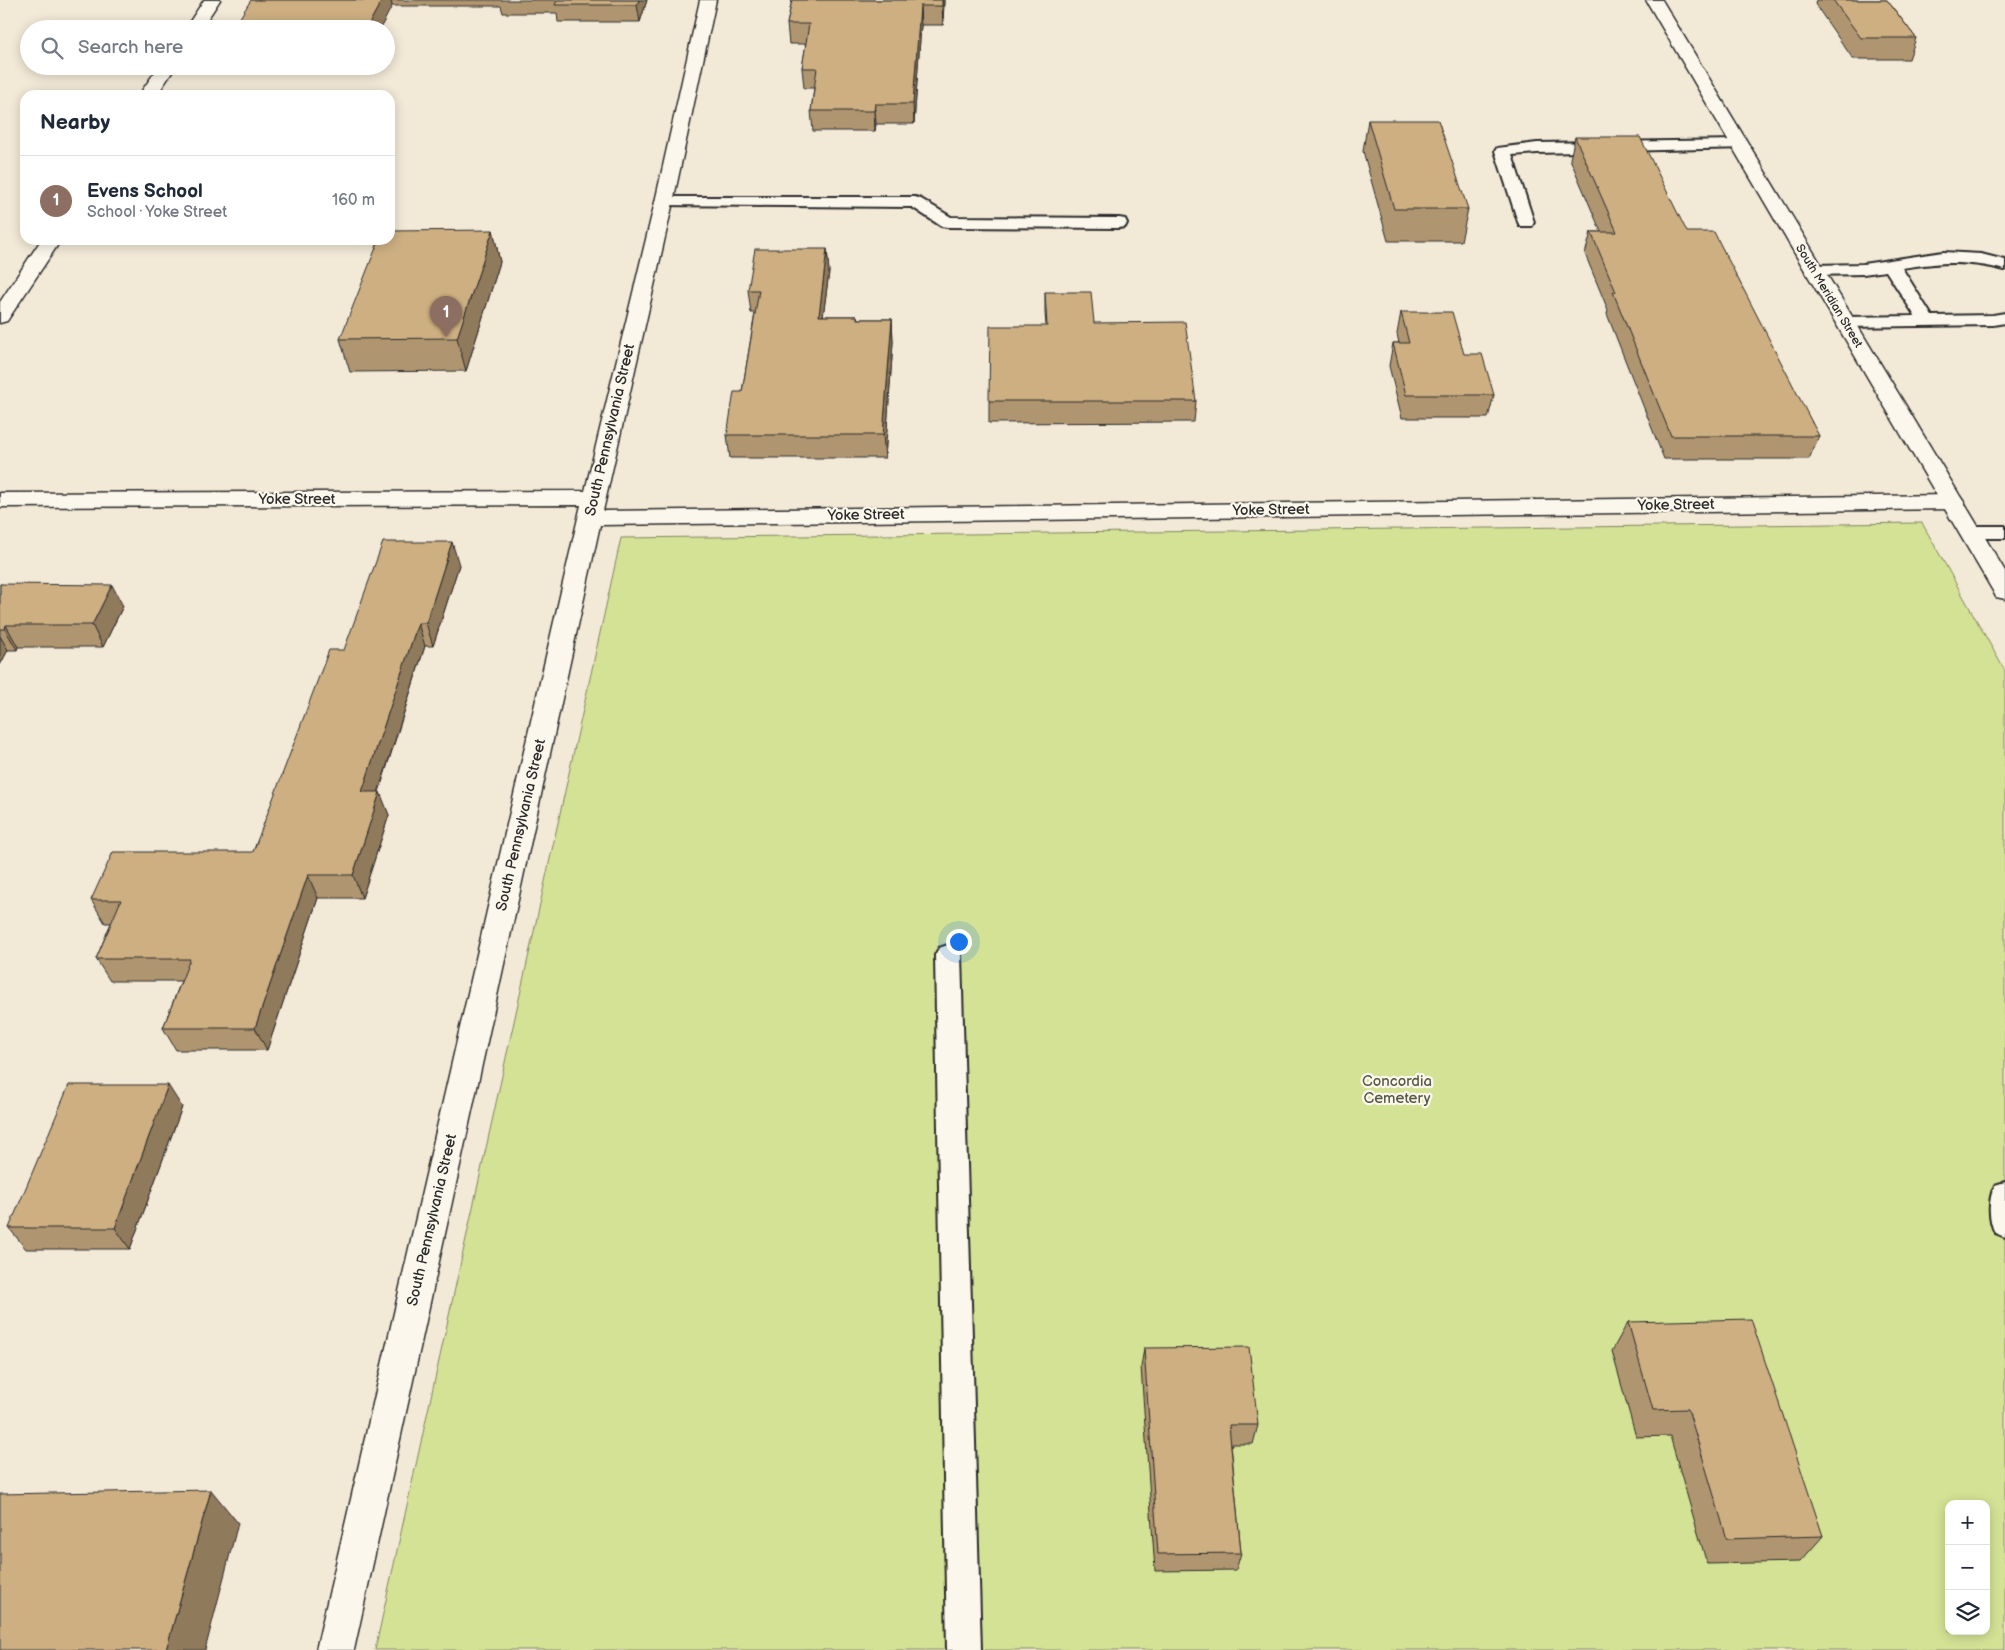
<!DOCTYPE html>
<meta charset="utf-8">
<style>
:root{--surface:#fff;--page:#f2f2f3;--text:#1f2937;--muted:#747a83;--line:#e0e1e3;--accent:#2563eb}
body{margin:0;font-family:"Balsamiq Sans",sans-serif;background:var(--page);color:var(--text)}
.controls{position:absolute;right:15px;bottom:15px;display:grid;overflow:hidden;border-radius:10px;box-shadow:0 2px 12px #0003}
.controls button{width:45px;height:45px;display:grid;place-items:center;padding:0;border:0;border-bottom:1px solid var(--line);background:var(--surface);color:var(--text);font:25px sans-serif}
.you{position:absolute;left:958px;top:941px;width:18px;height:18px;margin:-12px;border:4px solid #fff;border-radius:50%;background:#1a73e8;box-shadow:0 0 0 8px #1a73e833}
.badge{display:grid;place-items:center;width:32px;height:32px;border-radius:50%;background:var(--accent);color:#fff;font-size:16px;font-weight:700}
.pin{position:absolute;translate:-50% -41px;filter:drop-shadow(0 1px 2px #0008)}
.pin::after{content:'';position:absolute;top:26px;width:18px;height:15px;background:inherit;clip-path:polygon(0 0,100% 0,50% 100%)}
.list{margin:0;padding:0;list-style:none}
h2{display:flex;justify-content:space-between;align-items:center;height:65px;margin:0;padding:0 20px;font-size:21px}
h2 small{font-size:16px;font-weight:400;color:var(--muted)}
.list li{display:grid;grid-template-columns:32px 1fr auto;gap:15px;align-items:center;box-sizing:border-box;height:90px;padding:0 20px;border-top:1px solid var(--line)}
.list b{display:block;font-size:19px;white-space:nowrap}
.list p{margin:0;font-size:16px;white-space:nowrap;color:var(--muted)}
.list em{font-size:16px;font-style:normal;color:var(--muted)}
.icon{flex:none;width:28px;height:28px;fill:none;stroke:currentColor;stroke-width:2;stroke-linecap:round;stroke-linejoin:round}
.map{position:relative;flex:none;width:2005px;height:1650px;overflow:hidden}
.search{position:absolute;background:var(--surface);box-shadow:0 2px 12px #0003;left:20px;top:20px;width:375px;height:55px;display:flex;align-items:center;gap:12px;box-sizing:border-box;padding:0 18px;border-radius:28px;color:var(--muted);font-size:19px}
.panel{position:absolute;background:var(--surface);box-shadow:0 2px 12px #0003;left:20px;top:90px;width:375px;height:155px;border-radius:15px}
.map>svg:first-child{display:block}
.green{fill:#d4e295;stroke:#808660;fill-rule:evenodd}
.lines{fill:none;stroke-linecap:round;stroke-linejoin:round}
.service-casing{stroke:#2b2b2b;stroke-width:4}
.minor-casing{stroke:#2b2b2b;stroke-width:3}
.secondary-casing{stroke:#2b2b2b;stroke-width:3}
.service{fill:#fbf7ec;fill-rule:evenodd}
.minor{fill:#fbf7ec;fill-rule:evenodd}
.secondary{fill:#fbf7ec;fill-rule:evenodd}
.wall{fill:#b09670;stroke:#2b2b2b}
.shaded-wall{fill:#907a5b;stroke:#2b2b2b}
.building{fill:#cdaf82;stroke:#2b2b2b}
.labels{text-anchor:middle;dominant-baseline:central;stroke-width:4.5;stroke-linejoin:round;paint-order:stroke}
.far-street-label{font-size:12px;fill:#2b2b2b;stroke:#fbf7ec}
.street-label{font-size:15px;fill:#2b2b2b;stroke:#fbf7ec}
.park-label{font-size:15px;fill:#555946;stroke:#fbf7ec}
</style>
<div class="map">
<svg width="2005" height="1650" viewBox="0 0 2005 1650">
<rect width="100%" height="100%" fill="#f2e9d7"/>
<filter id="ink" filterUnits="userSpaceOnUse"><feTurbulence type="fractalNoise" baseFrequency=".02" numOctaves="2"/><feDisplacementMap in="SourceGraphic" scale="10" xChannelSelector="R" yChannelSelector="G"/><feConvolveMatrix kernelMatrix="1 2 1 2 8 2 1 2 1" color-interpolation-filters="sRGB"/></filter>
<g filter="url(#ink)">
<path class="green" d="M1922 523 2005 671V1650H375L621 538ZM1949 1504H1986V1631H1949Z"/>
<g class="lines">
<g class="service-casing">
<path id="service" d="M1740 140 1746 142 1748 145 1746 148 1537 153 1512 155 1534 222 1532 226H1520L1518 222 1495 151 1497 148 1537 143Z
M664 197H915L921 199 951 217 1119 218 1125 219 1127 223 1125 227 1119 228 947 227 941 226 912 207 658 205 656 202 658 199Z
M1943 252 1981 254 2005 260V270C1966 260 1941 262 1902 268L1932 316 1993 315 2005 313V323L1993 325 1845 327 1839 326 1836 322 1839 318 1845 317 1915 316 1886 271 1863 274 1814 275 1808 274 1805 270 1808 266 1814 265 1863 264Z
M1970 526H2005V538H1970L1963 537 1960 532 1963 527Z
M948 945 957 948 961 955 981 1650H947L935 955 939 948Z
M2005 1182V1237L1995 1233C1988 1219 1988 1199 1995 1185Z"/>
</g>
<g class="minor-casing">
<path id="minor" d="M204 0H220L201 29H185Z
M700 0H716L673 202 603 511 1952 495 1960 497 1964 502 1960 507 1952 509 600 525 354 1650H316L581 505 0 507V493L585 491 655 202Z
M159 66H176L157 95H139Z
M41 240H61L7 321 0 323V302Z"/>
</g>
<g class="secondary-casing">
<path id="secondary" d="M1646 0H1662L2005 571V599L1996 597 1993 591Z"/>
</g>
<use href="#service" class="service"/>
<use href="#minor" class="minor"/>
<use href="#secondary" class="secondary"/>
</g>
<path class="wall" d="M251 0H647L640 22H558L557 13H503L501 6H392Z
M792 0H944L943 25H921L914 124H876L875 131H813L811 111 814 88H804L802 68 806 44H789L787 24Z
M1816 0H1887L1916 38 1909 59H1853L1815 4Z
M1368 120 1468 209 1461 241H1388L1363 151Z
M1575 137 1687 232 1819 436 1809 459H1664L1607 314 1608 310 1585 254 1591 232H1601L1570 159Z
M493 230 500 262 466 371 350 372 340 339Z
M827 249 829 272 823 316H857L858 319H892L893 342 885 458H730L727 435 742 392 755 313H751L748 290Z
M1045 292 1094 323 1196 401 1194 422 989 423V401L1046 326 1045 313Z
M1401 312 1464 354 1494 395 1488 418H1402L1389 366 1393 343H1399L1397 334Z
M459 565 433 646H425L379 792 389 815 362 898H318L267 1050H176L163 1028 181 981H110L96 959 111 923H105L91 900 253 852 344 650Z
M0 584 123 606 103 647H18L17 650H8L0 665Z
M182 1107 130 1249H26L9 1228Z
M1628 1322 1823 1536 1800 1562 1707 1564 1670 1436 1636 1437 1612 1351Z
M1144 1348 1258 1425 1253 1444H1231L1241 1553 1236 1570 1155 1571 1141 1367Z"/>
<path class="shaded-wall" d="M382 0H391L392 6 380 29H366Z
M639 0H647L640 22 637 5Z
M942 0H944L943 25 942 6Z
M920 6 921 25 914 124 913 104Z
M875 104 876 124 875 131 874 111Z
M493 230 500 262 466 371 457 338Z
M827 249 829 272 820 339 819 316Z
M892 319 893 342 885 458 883 435Z
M452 542 459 565 433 646 426 623Z
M112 585 123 606 103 647 92 625Z
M418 623 425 646 371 815 362 792Z
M6 625 18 647 17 650 5 629Z
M0 636 8 650 0 665Z
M380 792 389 815 362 898 353 875Z
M308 875 318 898 267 1050 255 1028Z
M168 1085 182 1107 130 1249 115 1228Z
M211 1490 238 1523 205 1650H166Z"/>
<path class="building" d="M251 0H382L366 29H233Z
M557 0H639L637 5H555Z
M792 0H942V6H920L913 104H875L874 111H811L817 68H802L809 24H787Z
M1833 0H1887L1916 38H1861Z
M1368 120H1438L1468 209H1394Z
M1575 137H1640L1687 232H1714L1819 436H1671L1613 292H1616L1591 232H1617Z
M493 230 457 338 340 339 379 240H390V231Z
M755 249H827L819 316H857V319H892L883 435H727L734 392H742L759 290H748Z
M1045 292H1091L1094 323 1185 322 1196 401H989L990 326H1047Z
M1401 312H1452L1464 354H1482L1494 395H1406L1393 343H1409Z
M383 542H452L426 623H418L362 792H380L353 875H308L255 1028H163L190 959H96L121 900H91L113 852H253L329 650H344Z
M0 584 112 585 92 625H6L5 629H0Z
M69 1085H168L115 1228H9Z
M1751 1319 1823 1536 1727 1539 1688 1409 1653 1410 1628 1322Z
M1249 1347 1258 1425H1229L1241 1553 1158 1554 1144 1348Z
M211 1490 166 1650H0V1494Z"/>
</g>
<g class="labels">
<g class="far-street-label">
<text transform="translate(1829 296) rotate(59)">South Meridian Street</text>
</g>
<g class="street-label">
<text transform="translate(610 430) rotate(-77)">South Pennsylvania Street</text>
<text x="297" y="499">Yoke Street</text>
<text transform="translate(1676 505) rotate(-1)">Yoke Street</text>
<text transform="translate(1271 510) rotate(-1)">Yoke Street</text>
<text transform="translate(866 515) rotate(-1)">Yoke Street</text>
<text transform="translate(521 825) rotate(-77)">South Pennsylvania Street</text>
<text transform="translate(432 1220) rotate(-77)">South Pennsylvania Street</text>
</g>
<g class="park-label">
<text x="1397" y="1081">Concordia<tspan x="1397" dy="17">Cemetery</tspan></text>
</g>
</g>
</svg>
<div class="controls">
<button>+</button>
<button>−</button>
<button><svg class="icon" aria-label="layers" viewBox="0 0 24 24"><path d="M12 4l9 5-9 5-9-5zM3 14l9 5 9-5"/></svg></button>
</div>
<div class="you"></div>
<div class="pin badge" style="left:446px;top:337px;background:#8d6e63">1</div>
<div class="search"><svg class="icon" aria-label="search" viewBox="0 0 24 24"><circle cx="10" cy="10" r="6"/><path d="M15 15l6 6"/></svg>Search here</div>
<section class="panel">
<h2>Nearby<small></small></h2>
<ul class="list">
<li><span class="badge" style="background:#8d6e63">1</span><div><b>Evens School</b><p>School · Yoke Street</p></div><em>160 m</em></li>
</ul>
</section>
</div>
